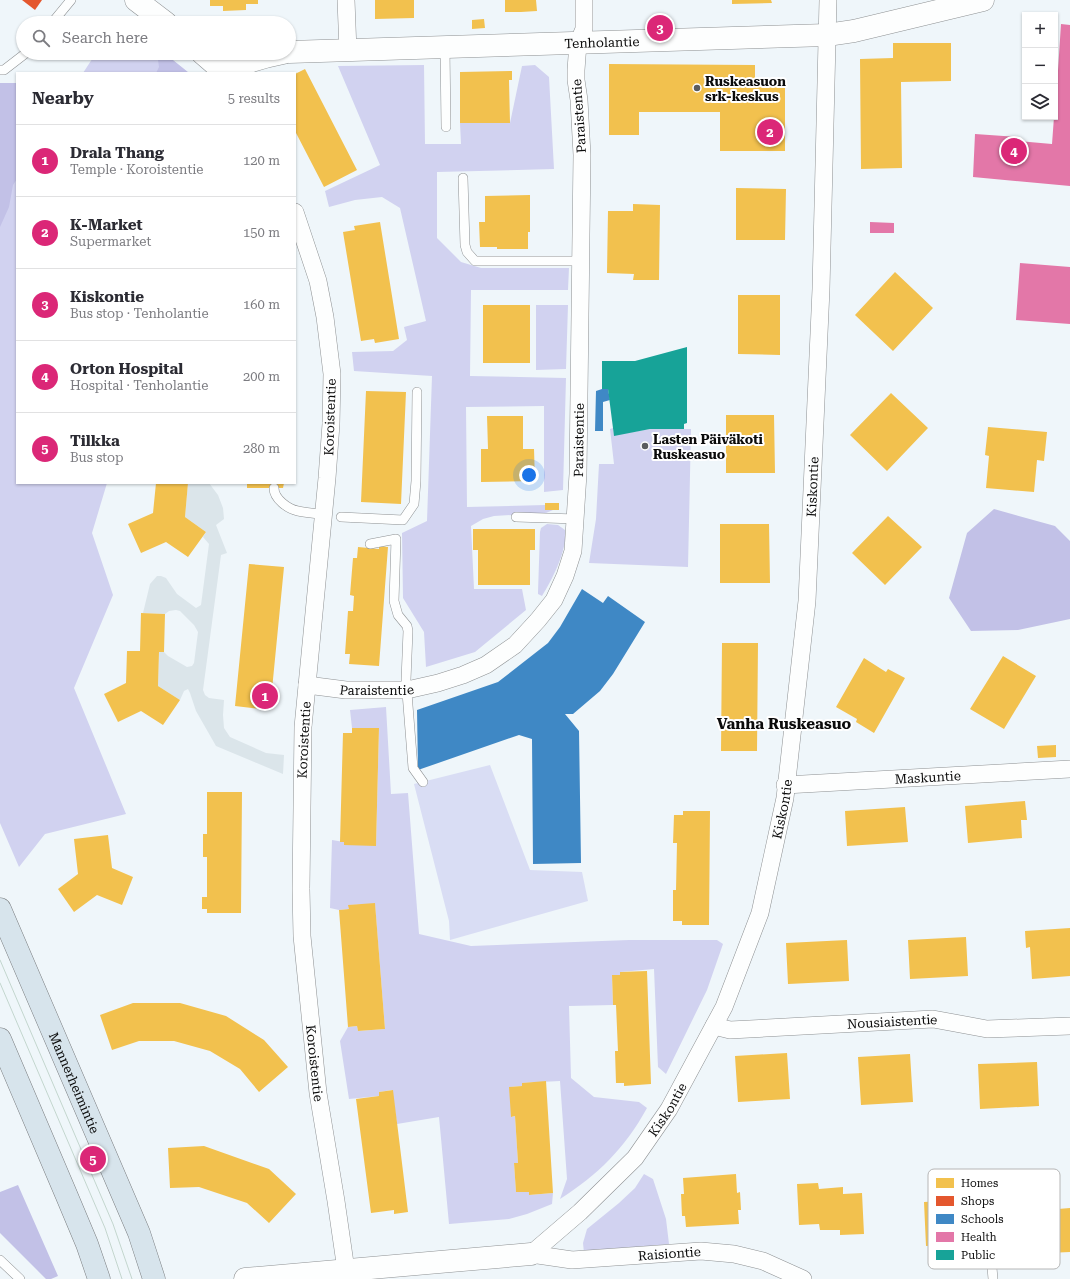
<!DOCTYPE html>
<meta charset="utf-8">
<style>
:root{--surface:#fff;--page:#f2f2f3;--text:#2b2b33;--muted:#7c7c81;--line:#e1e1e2;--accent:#db2777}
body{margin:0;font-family:"Roboto Serif",serif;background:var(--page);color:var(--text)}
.controls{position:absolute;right:12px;top:12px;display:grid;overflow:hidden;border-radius:0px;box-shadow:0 1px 3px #0004}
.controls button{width:36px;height:36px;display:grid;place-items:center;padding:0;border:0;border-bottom:1px solid var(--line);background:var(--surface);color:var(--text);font:20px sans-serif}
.you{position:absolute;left:529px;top:475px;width:14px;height:14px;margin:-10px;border:3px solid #fff;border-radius:50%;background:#1a73e8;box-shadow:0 0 0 6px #1a73e833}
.badge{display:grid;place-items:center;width:26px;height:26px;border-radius:50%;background:var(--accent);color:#fff;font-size:13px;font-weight:700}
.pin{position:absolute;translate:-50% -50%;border:2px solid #fff;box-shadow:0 1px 4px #0006}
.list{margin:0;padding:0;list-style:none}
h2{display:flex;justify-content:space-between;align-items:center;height:52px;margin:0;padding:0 16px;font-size:17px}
h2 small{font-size:13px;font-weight:400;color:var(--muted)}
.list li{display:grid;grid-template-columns:26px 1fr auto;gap:12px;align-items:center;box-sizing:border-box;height:72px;padding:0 16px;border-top:1px solid var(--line)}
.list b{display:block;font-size:15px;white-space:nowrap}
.list p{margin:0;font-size:13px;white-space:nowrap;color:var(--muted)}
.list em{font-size:13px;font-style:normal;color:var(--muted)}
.icon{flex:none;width:22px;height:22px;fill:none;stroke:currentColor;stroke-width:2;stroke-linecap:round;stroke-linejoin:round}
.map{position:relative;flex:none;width:1070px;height:1279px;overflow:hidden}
.search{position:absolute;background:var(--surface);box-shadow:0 1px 3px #0004;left:16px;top:16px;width:280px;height:44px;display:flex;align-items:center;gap:10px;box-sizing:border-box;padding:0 14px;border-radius:22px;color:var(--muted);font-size:15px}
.panel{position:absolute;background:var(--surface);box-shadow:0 1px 3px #0004;left:16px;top:72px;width:280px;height:412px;border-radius:0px}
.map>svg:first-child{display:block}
.green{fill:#d1d2f0}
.forest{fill:#c2c1e7}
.pitch{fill:#d9ddf4}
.plaza{fill:#dbe5ea}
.homes{fill:#f2c14e}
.shops{fill:#e4572e}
.schools{fill:#3f88c5}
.health{fill:#e377a8}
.public{fill:#17a398}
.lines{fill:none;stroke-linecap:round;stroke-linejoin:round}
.service-casing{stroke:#8e9193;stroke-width:10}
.minor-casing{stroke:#8e9193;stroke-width:18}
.tertiary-casing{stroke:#8e9193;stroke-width:23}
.primary-casing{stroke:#7b7e80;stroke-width:23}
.service{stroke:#fdfefe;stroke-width:9}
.minor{stroke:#fdfefe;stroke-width:17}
.tertiary{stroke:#fdfefe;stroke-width:22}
.primary{stroke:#d7e4ec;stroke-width:22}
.tram{stroke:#c3d6ce;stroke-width:1}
.poi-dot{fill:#5b5d5f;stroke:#fff;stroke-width:1.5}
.labels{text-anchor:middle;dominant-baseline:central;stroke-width:4;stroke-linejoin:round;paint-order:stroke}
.street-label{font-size:13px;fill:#0b0b0b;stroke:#fff}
.poi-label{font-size:13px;font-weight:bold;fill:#0b0b0b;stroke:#fff;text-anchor:start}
.quarter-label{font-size:15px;font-weight:bold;fill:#0b0b0b;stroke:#fff}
.key{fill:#fff;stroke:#b6b6b6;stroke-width:1}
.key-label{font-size:11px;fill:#0b0b0b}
</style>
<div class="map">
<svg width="1070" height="1279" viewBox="0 0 1070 1279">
<rect width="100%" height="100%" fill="#eff6fa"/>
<path class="green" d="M96 53H164L189 73H83Z
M424 65 425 144H461L460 123H510L522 66 535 65 549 77 554 169 437 172V238L461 262 481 268H569L568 290H471L470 376 566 378 563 490 544 492V406L466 407 467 507 545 505V510H553L546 513 494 516 483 519 471 526 474 589H522L526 610 475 652 426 667 424 632 403 598 402 533 427 521 432 376 354 371 352 352 393 351 407 340 404 327 426 321 400 208 382 197 355 200 329 207 325 191 380 165 338 66Z
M0 83H17V483H107L92 533 113 595 74 688 126 814 45 834 19 867 0 823Z
M536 305H568L566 369 536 370Z
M613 428 614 435 650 429H691L688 567 589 563 596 519 599 464H614L610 429Z
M547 524 558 525 565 530C568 549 552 580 542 596L538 594V592L540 532 541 528Z
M386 707 391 794 408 793 419 934 471 946 629 940H717L723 944 707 990 666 1074 658 1067 654 969 620 972V975H612L613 1005 569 1006 571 1078 594 1097 639 1102 647 1108C625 1148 598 1175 560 1199L567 1179 560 1081 522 1083V1086L510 1087 512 1117 515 1116 518 1163H514L516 1192H529V1195L553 1193 552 1204 527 1214 509 1219 449 1224 439 1117 397 1124 392 1090 379 1092V1096L349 1099 340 1041 348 1027 357 1026 358 1031 385 1029 375 904 349 905V909L339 910 330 908 332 840 344 842V845H376L379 729 352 728 350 710Z
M644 1174 653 1179 666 1219 669 1244 584 1253 583 1243 587 1229 619 1203 635 1188Z"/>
<path class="forest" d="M157 53H164L189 73H156L159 67Z
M0 83H17V179L13 185 9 207 0 227Z
M994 509 1055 526 1070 541V619L1018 630 971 631 949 598 967 533Z
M18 1185 58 1276 51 1279H46L0 1233V1192Z"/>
<path class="pitch" d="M490 765 530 870 582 872 588 901 450 940 449 921 414 784Z"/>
<path class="plaza" d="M188 483H209L218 495 223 508 224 519 216 525 227 553 221 555 203 690 205 695 209 698 224 700 223 715 224 728 230 737 266 753 284 755 283 774 216 746 196 711 190 693 188 689 184 691 180 700 158 686 159 652H164L168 656 187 667 192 666 194 663 198 632 194 625 180 611 176 610 169 611 165 614 143 613 150 584 157 576H161L166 578 177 594 196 608 201 605 209 544 203 537 206 532 185 517Z"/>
<path class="homes" d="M210 0H258V4H246V10L223 11V6H210Z
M375 0H414V18L375 19Z
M505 0H536L537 11 521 12H505Z
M732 0H771L772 3 732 4Z
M484 19 485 28 472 29V20Z
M893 43H951V81L901 82 902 168 861 169 860 59 893 58Z
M609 64 755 65V83H785V151H720V112H639V135H609Z
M305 69 357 170 324 187 295 131V74Z
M512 71V80H509L510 123H460V72Z
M736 188 786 189 785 240H736Z
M530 195V232H528V249H497V247H480L479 222H485V196Z
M633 204 660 205 659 280H633L634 274 607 273 608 211H633Z
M380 222 399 339 375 343 374 339 361 341 343 232 355 230 354 226Z
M895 272 933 308 893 351 855 315Z
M738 295H780V355L738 354Z
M483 305H530V363H483Z
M366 391 406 392 401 504 361 502Z
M891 393 928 428 887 471 850 435Z
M726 415H774L775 473H726Z
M487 416H523V449H534L535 481 481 482V449H488Z
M988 427 1047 432 1044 461 1037 460 1034 492 986 488 989 456 985 455Z
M156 483H188L185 517 206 532 188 557 166 542 141 553 128 524 153 513Z
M247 483H284L283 488H247Z
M545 503H559V510H545Z
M888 516 922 547 885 585 852 553Z
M720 524H769L770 583H720Z
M473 529H535V550H530V585H478V550H473Z
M379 546 388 547 379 666 349 664 350 654H345L348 611H353L354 596 350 595 353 558H357L358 547 379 549Z
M249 564 284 567 270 710 235 706Z
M141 613 165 614 164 652H159L158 686 180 700 163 725 141 711 118 722 104 694 126 683 127 651H140Z
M722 643H758L757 751H721Z
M1003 656 1036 676 1004 729 970 709Z
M864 658 886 672 888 669 905 678 874 733 856 722 857 719 836 707Z
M352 728H379L376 846 344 845V842H340L343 733H352Z
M1056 745V757L1038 758 1037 746Z
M207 792H242L241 913H207V909H202V897H207V857H203V834H207Z
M1025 801 1027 820H1021L1022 838 968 843 965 806Z
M905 807 908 842 847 846 845 811Z
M683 811H710L709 925H682V921H673V890H676L677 843H673L674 815H683Z
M108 835 112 868 133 877 122 905 97 895 74 912 58 889 78 874 74 839Z
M375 903 385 1029 358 1031 357 1026 348 1027 339 910 349 909 348 905Z
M1070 928V976L1032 979 1030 947 1026 948 1025 931Z
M966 937 968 976 910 979 908 940Z
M847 940 849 981 788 984 786 943Z
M647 971 651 1084 624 1086V1083H616L615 1051H618L616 1005H613L612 975H620V972Z
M133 1003H180L226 1016 264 1040 288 1067 259 1092 240 1069 210 1051 174 1041H139L112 1050 100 1015Z
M787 1053 790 1099 738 1102 735 1056Z
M910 1054 913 1102 861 1105 858 1057Z
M1037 1062 1039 1106 980 1109 978 1064Z
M546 1081 553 1193 529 1195V1192H516L514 1163H518L515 1116 511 1117 509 1087 522 1086V1083Z
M393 1090 408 1212 394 1214V1210L371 1213 356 1099 379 1096V1092Z
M204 1146 269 1169 296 1194 269 1223 247 1203 199 1187 170 1188 168 1148Z
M736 1174 737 1193 740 1192 741 1210H738L739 1224 686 1227 685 1216H682L681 1194H684L683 1178Z
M818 1183 819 1189 843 1187V1194L862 1193 864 1234 840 1235V1230H820L819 1224 799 1225 797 1184Z
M981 1199 983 1243 926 1246 924 1202Z
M1070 1208V1252L1048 1253 1046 1210Z"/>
<path class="shops" d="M22 0H42L35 10Z"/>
<path class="schools" d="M602 389H608L610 400 603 402V431H595L596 391Z
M582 589 603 603 608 596 645 622 613 674 600 691 573 714H565L579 731 581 863 533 864 532 739 519 735 418 770 417 710 498 682 548 643 560 627Z"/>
<path class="health" d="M1061 24 1070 25V186L973 177 975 134 1019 137 1018 141 1052 144 1054 117H1055Z
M870 222 894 223V233H870Z
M1020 263 1070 267V324L1016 320Z"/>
<path class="public" d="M687 347V423L684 424V429H650L614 436 608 389H602V361H635Z"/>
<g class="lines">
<g class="service-casing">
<path id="service" d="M52 23 71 0
M445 48 446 127
M0 70H4L26 53
M463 178 465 245 467 252 475 261H580
M274 488C274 499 288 509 298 511 307 513 316 513 324 515
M341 517 403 520 414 504 416 481 417 392
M516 517 576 519
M370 544 396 539 394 601 398 615 407 626 408 631 406 680 413 768 423 782
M986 1199 993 1279
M0 1260 20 1279"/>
</g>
<g class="minor-casing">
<g id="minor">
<path d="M346 0 348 51"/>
<path id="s1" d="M295 212 318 281 325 317 332 374 331 424 327 478 303 727 301 889 302 936 318 1093 336 1201 346 1270"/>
<path id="s2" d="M307 685 346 690H407L438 683 463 675 486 665 515 645 538 620 554 600 565 576 573 551 578 474 582 155 579 100 576 80V70L578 43 584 29V0"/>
<path id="s3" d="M785 785 1070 769"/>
<path id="s4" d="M714 1026 730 1030 933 1019 987 1029 1070 1026"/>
<path id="s5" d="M531 1254 580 1212 635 1158 669 1109 724 1007 760 913 785 798 807 601 821 289 828 0"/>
<path id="s6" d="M531 1254 572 1260 701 1251 734 1254 763 1261 803 1279"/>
</g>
</g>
<g class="tertiary-casing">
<g id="tertiary">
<path d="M136 0 166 23"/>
<path id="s7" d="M289 52 827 35 854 31 983 0"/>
<path d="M202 53 224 72C243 63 262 57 283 53"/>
<path d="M245 1279 531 1254"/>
</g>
</g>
<g class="primary-casing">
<g id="primary">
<path id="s8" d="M0 909 139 1233 154 1279"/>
<path d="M0 1039 66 1194 87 1244 99 1279"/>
</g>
</g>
<use href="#service" class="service"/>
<use href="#minor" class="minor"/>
<use href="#tertiary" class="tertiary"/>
<use href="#primary" class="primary"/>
<path class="tram" d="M0 960 113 1224 132 1279
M0 983 105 1228 122 1279"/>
</g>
<g class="poi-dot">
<circle cx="697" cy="88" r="4"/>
<circle cx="645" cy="446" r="4"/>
</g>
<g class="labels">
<g class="street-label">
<text stroke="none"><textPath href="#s7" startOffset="313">Tenholantie</textPath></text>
<text transform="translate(579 116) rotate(-94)">Paraistentie</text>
<text transform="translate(330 417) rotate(-88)">Koroistentie</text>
<text stroke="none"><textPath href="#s2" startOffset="442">Paraistentie</textPath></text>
<text stroke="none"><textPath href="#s5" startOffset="848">Kiskontie</textPath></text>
<text stroke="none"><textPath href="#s2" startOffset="70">Paraistentie</textPath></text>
<text transform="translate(304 740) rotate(-87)">Koroistentie</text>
<text stroke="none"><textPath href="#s3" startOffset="143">Maskuntie</textPath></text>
<text stroke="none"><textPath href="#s5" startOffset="524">Kiskontie</textPath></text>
<text stroke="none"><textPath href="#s4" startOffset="179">Nousiaistentie</textPath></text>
<text stroke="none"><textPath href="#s1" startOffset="858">Koroistentie</textPath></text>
<text stroke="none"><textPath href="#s8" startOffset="189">Mannerheimintie</textPath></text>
<text stroke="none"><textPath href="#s5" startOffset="200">Kiskontie</textPath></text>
<text stroke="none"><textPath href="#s6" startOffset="139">Raisiontie</textPath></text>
</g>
<g class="poi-label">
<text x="705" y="81">Ruskeasuon<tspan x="705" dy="15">srk-keskus</tspan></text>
<text x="653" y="439">Lasten Päiväkoti<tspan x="653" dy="15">Ruskeasuo</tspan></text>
</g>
<g class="quarter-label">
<text x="784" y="724">Vanha Ruskeasuo</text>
</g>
</g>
<rect x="928" y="1169" width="132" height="100" rx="6" class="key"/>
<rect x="936" y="1178" width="18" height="10" fill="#f2c14e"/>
<rect x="936" y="1196" width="18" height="10" fill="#e4572e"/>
<rect x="936" y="1214" width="18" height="10" fill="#3f88c5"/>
<rect x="936" y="1232" width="18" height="10" fill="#e377a8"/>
<rect x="936" y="1250" width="18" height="10" fill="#17a398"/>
<g class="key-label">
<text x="961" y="1187">Homes</text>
<text x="961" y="1205">Shops</text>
<text x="961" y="1223">Schools</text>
<text x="961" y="1241">Health</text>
<text x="961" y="1259">Public</text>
</g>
</svg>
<div class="controls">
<button>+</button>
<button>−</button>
<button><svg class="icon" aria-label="layers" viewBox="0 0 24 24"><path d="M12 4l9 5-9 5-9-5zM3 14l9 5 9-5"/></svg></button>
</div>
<div class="you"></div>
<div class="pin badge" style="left:265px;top:696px">1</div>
<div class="pin badge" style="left:770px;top:132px">2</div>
<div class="pin badge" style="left:660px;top:28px">3</div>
<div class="pin badge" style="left:1014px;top:151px">4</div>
<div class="pin badge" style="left:93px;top:1159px">5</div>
<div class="search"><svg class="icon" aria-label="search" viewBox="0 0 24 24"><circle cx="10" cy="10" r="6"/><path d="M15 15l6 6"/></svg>Search here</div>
<section class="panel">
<h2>Nearby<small>5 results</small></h2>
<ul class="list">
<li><span class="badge">1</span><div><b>Drala Thang</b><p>Temple · Koroistentie</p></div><em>120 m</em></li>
<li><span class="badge">2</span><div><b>K-Market</b><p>Supermarket</p></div><em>150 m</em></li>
<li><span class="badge">3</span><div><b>Kiskontie</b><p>Bus stop · Tenholantie</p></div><em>160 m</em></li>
<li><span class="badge">4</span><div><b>Orton Hospital</b><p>Hospital · Tenholantie</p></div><em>200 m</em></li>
<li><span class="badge">5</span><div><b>Tilkka</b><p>Bus stop</p></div><em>280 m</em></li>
</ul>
</section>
</div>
